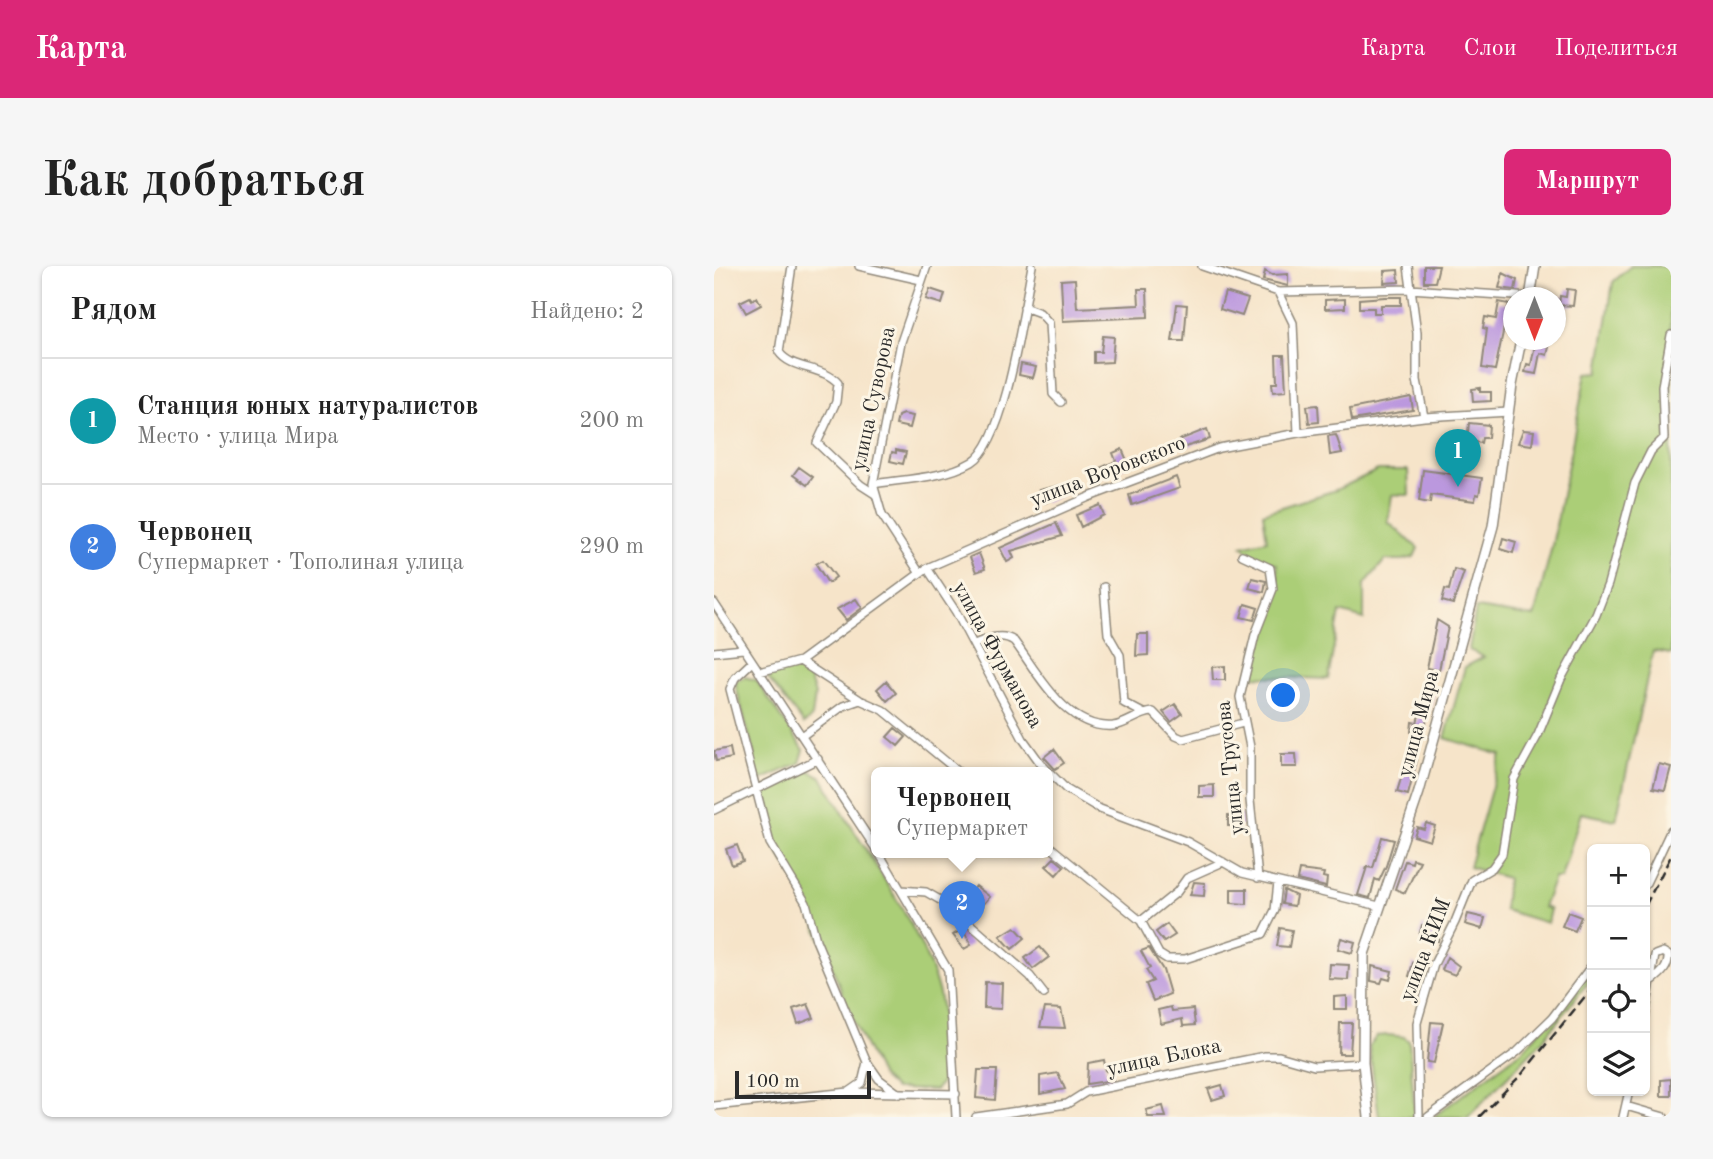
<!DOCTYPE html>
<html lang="ru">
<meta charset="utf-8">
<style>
:root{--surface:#fff;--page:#f6f6f6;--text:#222;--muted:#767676;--line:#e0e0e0;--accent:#db2777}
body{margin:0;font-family:"Old Standard TT",serif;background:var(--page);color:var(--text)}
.controls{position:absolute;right:21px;bottom:21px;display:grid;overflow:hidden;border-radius:10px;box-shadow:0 2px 5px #0004}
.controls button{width:63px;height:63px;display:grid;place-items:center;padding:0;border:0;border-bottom:2px solid var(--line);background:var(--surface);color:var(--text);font:35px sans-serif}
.compass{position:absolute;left:789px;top:21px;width:63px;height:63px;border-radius:50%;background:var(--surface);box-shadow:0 2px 5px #0004;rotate:180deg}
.scale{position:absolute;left:21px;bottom:18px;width:136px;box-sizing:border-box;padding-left:7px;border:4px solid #2b2b2b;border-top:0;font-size:19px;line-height:24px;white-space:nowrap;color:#2b2b2b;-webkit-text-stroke:5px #fcf5e5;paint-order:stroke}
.you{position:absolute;left:570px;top:430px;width:24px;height:24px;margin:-18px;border:5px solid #fff;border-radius:50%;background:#1a73e8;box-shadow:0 0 0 10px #1a73e833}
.badge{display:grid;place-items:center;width:46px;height:46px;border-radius:50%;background:var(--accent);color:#fff;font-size:23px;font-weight:700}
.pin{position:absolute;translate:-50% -58px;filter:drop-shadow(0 2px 4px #0008)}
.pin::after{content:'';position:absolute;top:37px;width:24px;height:21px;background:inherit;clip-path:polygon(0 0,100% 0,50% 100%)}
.popup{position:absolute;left:157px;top:501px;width:182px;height:91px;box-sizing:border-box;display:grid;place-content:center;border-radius:10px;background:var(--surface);filter:drop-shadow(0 2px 5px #0005);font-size:23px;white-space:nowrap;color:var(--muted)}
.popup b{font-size:26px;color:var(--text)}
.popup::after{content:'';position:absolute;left:50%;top:100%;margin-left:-14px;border:14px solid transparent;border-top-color:var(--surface)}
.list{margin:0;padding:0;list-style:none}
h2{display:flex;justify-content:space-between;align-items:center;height:91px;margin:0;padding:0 28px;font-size:30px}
h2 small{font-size:23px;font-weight:400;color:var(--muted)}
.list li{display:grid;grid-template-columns:46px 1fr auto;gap:21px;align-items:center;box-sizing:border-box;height:126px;padding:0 28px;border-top:2px solid var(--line)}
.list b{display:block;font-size:26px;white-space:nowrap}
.list p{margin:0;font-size:23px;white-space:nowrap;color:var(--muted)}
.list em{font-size:23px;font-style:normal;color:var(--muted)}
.icon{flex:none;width:38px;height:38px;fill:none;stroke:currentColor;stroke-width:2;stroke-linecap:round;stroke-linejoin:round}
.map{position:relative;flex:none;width:957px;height:851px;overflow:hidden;border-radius:10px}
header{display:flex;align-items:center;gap:42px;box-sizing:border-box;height:98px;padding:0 35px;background:var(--accent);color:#fff}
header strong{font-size:33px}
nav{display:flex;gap:38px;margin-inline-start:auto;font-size:24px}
.intro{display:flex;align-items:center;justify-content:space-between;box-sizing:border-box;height:168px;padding:0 42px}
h1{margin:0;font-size:49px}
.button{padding:18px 32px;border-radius:10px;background:var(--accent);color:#fff;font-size:24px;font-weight:700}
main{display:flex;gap:42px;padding:0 42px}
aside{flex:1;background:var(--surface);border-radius:10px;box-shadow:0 2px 5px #0004}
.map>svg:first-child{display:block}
.green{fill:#abce77;stroke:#6b7c51;stroke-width:2}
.building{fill:#bb98de}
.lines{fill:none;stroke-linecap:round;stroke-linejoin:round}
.minor-casing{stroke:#90887a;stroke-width:10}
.tertiary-casing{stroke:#90887a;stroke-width:12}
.minor{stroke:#fff;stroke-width:7}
.tertiary{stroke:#fff;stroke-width:9}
.rail{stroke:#2b2b2b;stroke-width:2.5;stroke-dasharray:10 5;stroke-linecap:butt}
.labels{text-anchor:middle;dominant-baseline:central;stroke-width:6;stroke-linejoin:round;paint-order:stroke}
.street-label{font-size:21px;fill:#2b2b2b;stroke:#fcf5e5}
</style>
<header>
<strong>Карта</strong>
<nav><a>Карта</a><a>Слои</a><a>Поделиться</a></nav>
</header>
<div class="intro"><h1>Как добраться</h1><a class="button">Маршрут</a></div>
<main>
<aside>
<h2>Рядом<small>Найдено: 2</small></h2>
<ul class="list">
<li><span class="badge" style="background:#0f9aa8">1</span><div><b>Станция юных натуралистов</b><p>Место · улица Мира</p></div><em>200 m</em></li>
<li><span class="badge" style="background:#3f7fe0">2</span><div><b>Червонец</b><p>Супермаркет · Тополиная улица</p></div><em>290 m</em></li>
</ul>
</aside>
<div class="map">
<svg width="957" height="851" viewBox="0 0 957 851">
<rect width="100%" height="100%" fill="#fcf5e5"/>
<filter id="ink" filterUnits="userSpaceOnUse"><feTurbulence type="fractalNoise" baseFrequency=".0143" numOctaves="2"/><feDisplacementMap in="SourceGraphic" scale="14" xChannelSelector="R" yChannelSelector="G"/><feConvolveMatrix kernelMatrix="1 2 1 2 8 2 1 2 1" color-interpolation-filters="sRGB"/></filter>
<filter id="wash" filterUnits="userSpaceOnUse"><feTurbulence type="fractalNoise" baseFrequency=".00686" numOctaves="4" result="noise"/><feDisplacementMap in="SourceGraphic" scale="28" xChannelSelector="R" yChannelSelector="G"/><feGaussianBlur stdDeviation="1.57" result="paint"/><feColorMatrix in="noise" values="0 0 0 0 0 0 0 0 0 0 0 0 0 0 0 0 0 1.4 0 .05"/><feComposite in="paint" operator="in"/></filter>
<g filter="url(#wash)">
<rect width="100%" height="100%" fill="#f6e4c9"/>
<path class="green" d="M917 0H957V388L939 385 902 554 867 547 847 612H840L829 641 836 643 833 657 790 644 793 612 755 601 787 489 731 472 751 401 770 391 755 384 762 342 820 351 838 280 872 107 885 106 899 16Z
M664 204H694L695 229H678L674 256 704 282 700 291 689 294H671L650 319V353L626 346 614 413 538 410 541 386 564 325 563 298 542 291 528 280 553 274 549 247 622 224Z
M80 402 94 407 101 429 98 451 90 458 54 412 55 408Z
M31 411 42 414 90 484 86 497 47 514 41 513 40 488 22 421V415Z
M94 504 108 511C142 575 209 659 225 728 231 756 230 785 231 813L221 824 181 823 167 811 139 754 86 620 64 586 48 527 55 519Z
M878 703V711L828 775 754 851H719L809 784Z
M674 769 690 771 695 775 701 851H665L655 780 663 770Z"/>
<g id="blocks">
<path class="building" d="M710 0H725L721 16H710Z
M684 4 685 16 670 17 671 5Z
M551 5 558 9 574 8V20L549 14Z
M789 7 803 14 801 24 785 22Z
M361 13 363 42 425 39 424 23H433L434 51 349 55 347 14Z
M216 23 231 28 228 38 212 33Z
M853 23 861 24 859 40 845 39 846 30 852 31Z
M511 26 534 33 528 50 506 43Z
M36 31 38 34 43 31 47 39 32 47 26 36Z
M671 31H687V39H667V47H660V42H645V33Z
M631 33V42L611 43V34Z
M785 36 795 38 781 104 768 102 773 63 769 62 771 51 782 53Z
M463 38 473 39 470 75H458Z
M389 70 400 71 398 96 380 97V86H387Z
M822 74 836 77 833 89 826 87 822 108 811 106 813 98 817 99Z
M562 89H570L572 125 559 126 558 117H563Z
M307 98 322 101 319 112 305 109Z
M766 122V126H777V135L759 136 758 123Z
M697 131 699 144 638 154 636 143Z
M604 139 605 156 595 157 593 140Z
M189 148 199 150 196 162 182 159 184 150Z
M755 157 775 159 774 172H768L767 177 753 175Z
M493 163 496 173 468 182 465 174Z
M809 164 820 165 818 179 804 177Z
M622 169 628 187 616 189 614 170Z
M408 183 415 199 390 211 386 202 402 195 399 187Z
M182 184 192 186 189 198 176 195 178 186 182 187Z
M85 201 99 211 93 219 79 209Z
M709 204 768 212 765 229 762 228 761 235 717 229 716 237 705 235Z
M462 211 466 222 418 239 415 229Z
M348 219 352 227 331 237 325 224Z
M386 239 390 249 367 261 362 249Z
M342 257 348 270 297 285 300 292 293 296 286 282Z
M789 272 802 276 799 287 786 283Z
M265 287 271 303 262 306 256 291Z
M109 294 122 311 114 317 102 298Z
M740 303 750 306 739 338 728 335 731 323 735 324Z
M538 312 552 315 550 326 535 322Z
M142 333 148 342 132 354 123 343Z
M531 338 544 342 540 354 527 351Z
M723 354 734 361 725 404 713 402Z
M423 368H434V389L422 390Z
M511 400V414H499L498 401Z
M172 415 182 427 173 435 163 423Z
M711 424 720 427 709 468 697 466 698 456 703 457Z
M461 438 468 448 457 456 449 446Z
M181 462 192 471 184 480 173 471Z
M16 482 18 492 2 495 0 485Z
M340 483 350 497 341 503 330 491Z
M567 488H582L583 501H567Z
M693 492 703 494 694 529 683 526Z
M945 498 957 501 951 524 939 522Z
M500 519V531H485V520Z
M514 549H528V560H514Z
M712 557 721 560 716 575 700 570 703 561 710 563Z
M668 571 680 574 672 600 665 615 661 613 656 632 644 629 653 601 659 602Z
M23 579 29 595 18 599 12 583Z
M340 592 350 600 342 609 332 600Z
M699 593 706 595 691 627 681 623 691 595 698 597Z
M585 604 610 607 609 611 613 612 612 621 583 614Z
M480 616 491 617 490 630 476 629Z
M262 620 276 631 267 641 256 628Z
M517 623H533V638L517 637Z
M570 624 582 630 580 640 568 638Z
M854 646 867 651 861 665 848 660Z
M754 648 771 652 768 663 751 658Z
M717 652 724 654 722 662 726 664 724 675 705 670 708 659 714 661Z
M453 658 461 669 450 676 442 666Z
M301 661 311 672 298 683 286 670Z
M566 662 578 664 575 681 563 680Z
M249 663 257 679 250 683 239 669Z
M627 672 641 676 638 687 624 683Z
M326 681 335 691 319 703 311 692Z
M435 682 449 704 456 728 439 735 432 718 439 715 432 704 436 702 427 685Z
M733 691 745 700 741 709 728 704Z
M699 697 711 706 708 714 695 710Z
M616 698 635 699 634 714 615 713Z
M658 700 678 705 676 714 669 712 667 717 657 715Z
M271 716 288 717 287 743 270 742Z
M633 730V743H620V731Z
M94 738 100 752 84 758 79 743Z
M457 741 458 745 479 743 481 759 469 760 468 753 447 758 444 744Z
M331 742 347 743 351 762 326 761Z
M717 756 729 757 720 797 713 796Z
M626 757H638L636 788H625Z
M390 794 392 805 397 804 399 814 373 818 374 797Z
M264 804H283L281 834 262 832Z
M344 807 351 823 326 828V810Z
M957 813V830H947V814Z
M508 819 511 830 498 834 494 823Z
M449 840 452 851H434L432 844Z"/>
</g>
</g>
<g filter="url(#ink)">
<use href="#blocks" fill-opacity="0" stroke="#90887a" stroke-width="2"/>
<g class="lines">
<g class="minor-casing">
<path id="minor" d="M78 0 65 86C77 104 109 100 124 117L122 136 103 177 147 219 161 228
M145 0 207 14
M488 0 564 26 696 23 816 31
M694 0 703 67V114L710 151
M564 26 579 57 584 167
M310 41 326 47 335 57 339 128 347 136
M159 218C190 213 231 212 258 196 292 176 310 41 318 0
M528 289 556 302 559 323 541 369 526 431 536 481V534L544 612
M213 302 242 346 309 473 327 498 352 523 386 543 474 576 528 607 665 640
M205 306 168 249 159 218 187 76 213 0
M390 321 394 368 406 389 410 437 429 447
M0 337 162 583
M260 378C274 373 287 366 300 375 324 407 352 464 399 460 414 458 424 447 439 446L462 470 469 473 529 457
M0 386 29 383
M86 395 146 434 169 444 246 507
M38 396 21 412 16 423 56 577 92 637 102 674 153 796 165 813 185 828
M45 406 86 395 213 302 375 231 505 182 584 167 710 151 795 146
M88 470 129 440 146 434
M0 544 104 493
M334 579 427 655 445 688 453 693H471L549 668 561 644 564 616
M165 587 234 704 242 851
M931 619 957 564
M187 624 212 626 233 638 316 710 330 728
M427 655 463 626 473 612 509 596
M931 752 941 689 949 686 954 689C955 701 948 707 939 714
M135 826 148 817 153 796
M0 840 135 826 242 828
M912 840 950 851
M262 851 353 838 372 826 551 790H565L600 800 649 797
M705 851 703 757 720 698 741 656 758 614 778 602 788 588 800 513 824 469 847 413 882 349 894 318 921 217 937 185 950 172 948 120 957 69
M714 851 803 786 838 752 878 699
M909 851 915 825"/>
</g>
<g class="tertiary-casing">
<path id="tertiary" d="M816 32 821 0
M655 851 649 797 650 688 705 526 779 260 798 119 807 74"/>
</g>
<use href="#minor" class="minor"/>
<use href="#tertiary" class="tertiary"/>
<path class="rail" d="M931 640 957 590
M765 851 808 808 878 722"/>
</g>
</g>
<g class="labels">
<g class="street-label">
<text transform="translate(160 133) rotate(-78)">улица Суворова</text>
<text transform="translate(394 206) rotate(-21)">улица Воровского</text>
<text transform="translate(283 389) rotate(61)">улица Фурманова</text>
<text transform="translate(705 458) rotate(-75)">улица Мира</text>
<text transform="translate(517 502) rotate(-96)">улица Трусова</text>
<text transform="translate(712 684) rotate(-69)">улица КИМ</text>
<text transform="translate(450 792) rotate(-12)">улица Блока</text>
</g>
</g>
</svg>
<div class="controls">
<button>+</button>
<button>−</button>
<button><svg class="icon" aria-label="locate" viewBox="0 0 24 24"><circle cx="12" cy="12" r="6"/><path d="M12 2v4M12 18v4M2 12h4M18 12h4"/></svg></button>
<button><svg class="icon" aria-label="layers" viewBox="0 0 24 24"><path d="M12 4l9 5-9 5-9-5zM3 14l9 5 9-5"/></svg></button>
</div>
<svg class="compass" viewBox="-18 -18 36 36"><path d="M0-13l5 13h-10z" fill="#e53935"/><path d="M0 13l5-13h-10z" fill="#767676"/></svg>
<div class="scale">100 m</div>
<div class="you"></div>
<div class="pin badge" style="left:744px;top:221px;background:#0f9aa8">1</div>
<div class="pin badge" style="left:248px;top:673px;background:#3f7fe0">2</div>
<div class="popup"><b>Червонец</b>Супермаркет</div>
</div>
</main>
